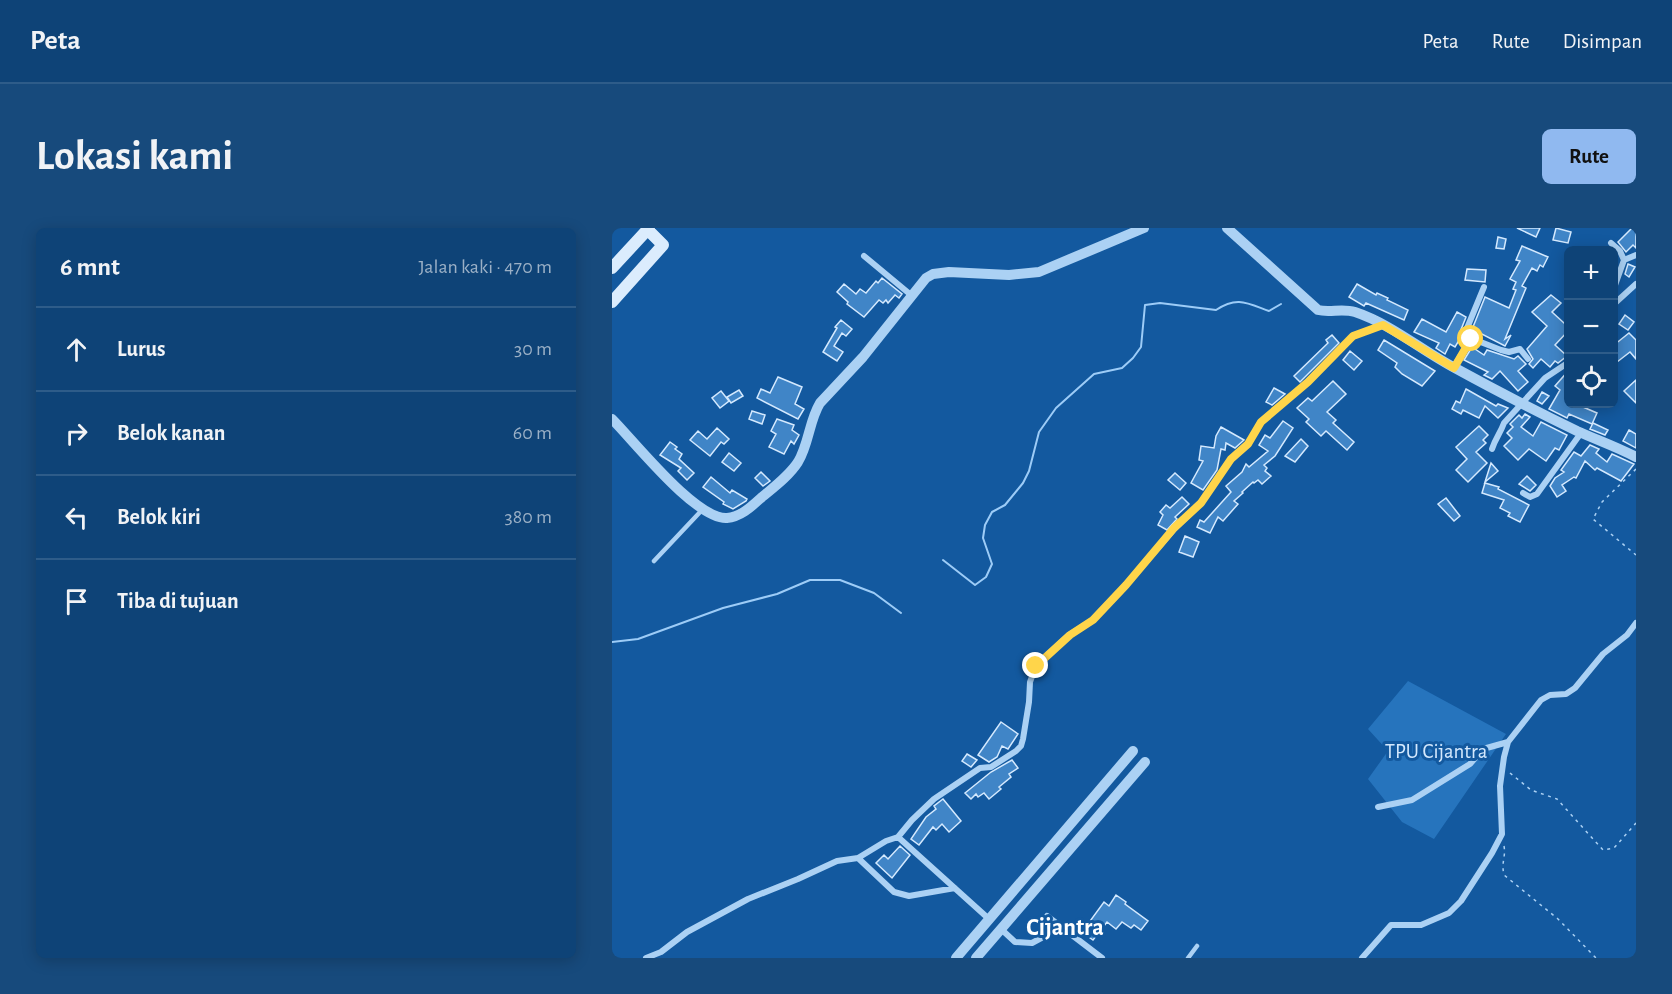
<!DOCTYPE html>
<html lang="id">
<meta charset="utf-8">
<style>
:root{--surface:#0e4377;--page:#174a7c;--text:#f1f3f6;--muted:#9bb0c6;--line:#2e5c89;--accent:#90b9f0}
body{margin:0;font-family:"Alegreya Sans",sans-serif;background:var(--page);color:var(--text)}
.controls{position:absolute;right:18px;top:18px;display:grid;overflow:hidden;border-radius:9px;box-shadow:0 3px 15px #0003}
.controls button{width:54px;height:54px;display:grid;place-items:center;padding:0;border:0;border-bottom:2px solid var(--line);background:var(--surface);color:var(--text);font:30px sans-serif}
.stop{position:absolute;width:18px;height:18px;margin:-14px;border:4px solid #ffd54a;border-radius:50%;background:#fff}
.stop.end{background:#ffd54a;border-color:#fff;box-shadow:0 2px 6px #0008}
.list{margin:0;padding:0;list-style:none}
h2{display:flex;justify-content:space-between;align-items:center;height:78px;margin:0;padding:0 24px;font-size:26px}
h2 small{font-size:20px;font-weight:400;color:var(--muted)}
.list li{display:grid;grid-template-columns:39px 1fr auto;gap:18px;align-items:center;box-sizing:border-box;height:84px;padding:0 24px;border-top:2px solid var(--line)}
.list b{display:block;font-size:22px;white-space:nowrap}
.list em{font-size:20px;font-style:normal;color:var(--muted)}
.icon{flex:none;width:33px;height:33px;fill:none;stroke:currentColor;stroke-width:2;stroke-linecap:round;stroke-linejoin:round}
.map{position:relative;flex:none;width:1024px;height:730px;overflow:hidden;border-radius:9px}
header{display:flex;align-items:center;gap:36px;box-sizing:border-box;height:84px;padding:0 30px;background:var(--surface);border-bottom:2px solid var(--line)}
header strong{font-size:28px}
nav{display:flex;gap:33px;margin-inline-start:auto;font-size:21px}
.intro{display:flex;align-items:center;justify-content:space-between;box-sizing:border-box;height:144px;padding:0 36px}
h1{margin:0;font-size:42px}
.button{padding:15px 27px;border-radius:9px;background:var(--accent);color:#111;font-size:21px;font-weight:700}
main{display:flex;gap:36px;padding:0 36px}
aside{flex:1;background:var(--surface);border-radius:9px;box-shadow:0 3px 15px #0003}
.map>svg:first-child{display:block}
.green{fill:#2674bd}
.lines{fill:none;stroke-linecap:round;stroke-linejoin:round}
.stream{stroke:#9dccf7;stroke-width:2}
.building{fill:#4085c7;stroke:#d4e9fe;stroke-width:1.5}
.path{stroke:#abd1f4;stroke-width:1.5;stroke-dasharray:3 4.5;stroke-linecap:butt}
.service{stroke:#abd1f4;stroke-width:4.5}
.minor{stroke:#abd1f4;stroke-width:6}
.tertiary{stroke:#abd1f4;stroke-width:10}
.secondary{stroke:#dbecfd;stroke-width:12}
.route{stroke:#ffd54a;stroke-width:8}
.labels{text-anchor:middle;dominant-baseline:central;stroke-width:6;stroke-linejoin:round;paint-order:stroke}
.park-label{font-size:21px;fill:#d4e9fe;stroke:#13599f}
.quarter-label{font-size:24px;font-weight:bold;fill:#fff;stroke:#13599f}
</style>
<header>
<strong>Peta</strong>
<nav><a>Peta</a><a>Rute</a><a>Disimpan</a></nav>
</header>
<div class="intro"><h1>Lokasi kami</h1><a class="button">Rute</a></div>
<main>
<aside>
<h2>6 mnt<small>Jalan kaki · 470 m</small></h2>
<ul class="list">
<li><svg class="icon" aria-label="ahead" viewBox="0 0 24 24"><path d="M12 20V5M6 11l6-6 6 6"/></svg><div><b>Lurus</b></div><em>30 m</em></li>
<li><svg class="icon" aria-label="right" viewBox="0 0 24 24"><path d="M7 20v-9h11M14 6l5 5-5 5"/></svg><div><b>Belok kanan</b></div><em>60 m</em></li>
<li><svg class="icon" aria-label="left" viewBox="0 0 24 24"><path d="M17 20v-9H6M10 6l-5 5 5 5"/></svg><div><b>Belok kiri</b></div><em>380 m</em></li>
<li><svg class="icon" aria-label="arrive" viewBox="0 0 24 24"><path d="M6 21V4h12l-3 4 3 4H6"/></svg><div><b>Tiba di tujuan</b></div></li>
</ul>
</aside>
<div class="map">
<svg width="1024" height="730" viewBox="0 0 1024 730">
<rect width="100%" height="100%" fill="#13599f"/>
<path class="green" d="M796 453 894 506 822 611 790 594 756 551 776 523 756 501Z"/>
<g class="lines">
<path class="stream" d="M331 332 363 357 374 349 380 336 371 310 373 297 380 284 393 277 411 255 417 243 427 204 444 180 482 146 510 140 521 130 529 119 533 77 548 75 604 82C625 68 635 75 657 83L669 76
M0 414 26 411 111 380 165 366 198 352H228L262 365 289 385"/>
</g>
<path class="building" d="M905 0H928L924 9Z
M944 0 959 4 956 15 941 12Z
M1020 0H1024V20L1021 17 1014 24 1006 14Z
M886 9 894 11 892 21 884 20Z
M910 18 936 29 931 39 928 37 925 43 920 40 910 58 914 60 893 111 899 107 893 118 868 105 867 108 859 104 873 69 897 80 904 62 901 61 904 54 898 51 908 33 904 32Z
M1016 36 1023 39 1017 49 1013 46Z
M855 41 874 42 873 54 853 52Z
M270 50 290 66 287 70 283 67 276 75 274 72 271 75 267 72 252 89 235 76 236 74 225 64 232 56 244 66 248 61 254 65 264 53 266 55Z
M745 56 764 67 765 65 776 70 775 72 796 82 792 92 754 75 752 78 737 69Z
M939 67 949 75 940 84 952 95 957 90V102L943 117 955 128 946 135 943 133 938 139 929 131 921 140 917 136 921 131 915 121 935 98 920 84Z
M845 84 854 89 848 104 849 109 843 119 838 116 833 126 824 120 827 115 802 104 810 91 834 104Z
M1013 87 1022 94 1016 102 1007 96Z
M229 92 240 101 234 108 230 105 222 118 231 124 225 133 211 124 225 100 223 99Z
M1017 105 1024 112V131L1018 124 1005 134 1002 130V117Z
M720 107 727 115 688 154 682 148 716 115 714 112Z
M772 112 823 143 810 158 790 146 783 139 785 135 766 122Z
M860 119 872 127 875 122 902 131 906 128 914 136 906 143 916 154 906 163 888 143 880 151 872 147 876 144 852 132Z
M738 123 750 133 742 142 731 132Z
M957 142V176H972L971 179 985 185 980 196 957 186 955 190 937 181 948 162 943 158Z
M166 149 190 159 183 176 192 181 186 191 145 170 149 161 158 165Z
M1024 152V175L1012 163Z
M721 153 734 166 715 184 724 192 721 195 742 214 735 222 714 203 709 208 694 194 697 191 685 180 696 170 700 173Z
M662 160 673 166 660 177 654 174Z
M854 161 884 178 886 176 896 180 886 190 873 178 867 190 851 182 849 186 840 181 844 173 848 175Z
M127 162 131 168 119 175 115 169Z
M109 163 117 173 108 180 100 170Z
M930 164 937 168 930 176 925 173Z
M140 183 153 187 150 196 137 191Z
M913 186 918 189 909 199 921 208 929 194 955 207 947 222 943 220 934 233 917 221 906 232 892 218 900 210 895 205 901 199 898 196 907 187 910 190Z
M165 191 182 197 180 202 187 207 182 216 179 213 172 226 157 219 164 206 159 203Z
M671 193 681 200 663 228 652 237 655 240 653 243 659 248 650 256 646 252 642 255 641 254 630 264 631 265 622 273 626 276 611 293 606 289 598 305 585 299 588 292 592 294 619 264 614 258 630 244 634 236 637 239 656 223 647 217 653 207 658 210Z
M981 195 996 202 993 207 978 201Z
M867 198 876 207 871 212 874 215 864 224 875 235 856 254 844 242 855 231 844 219Z
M609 199 632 212 623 220 614 215 613 222 609 221 605 242 591 262 579 255 591 233 587 232 589 218 602 220 604 208Z
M105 200 117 211 112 216 109 214 98 228 78 212 86 203 95 211Z
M1017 202 1024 206V220L1011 213Z
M689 211 696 218 683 234 673 228Z
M58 214 65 219 63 221 70 226 67 231 82 245 75 252 66 243 69 240 48 227Z
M978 217 987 221 984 225 995 234 1000 226 1022 236 1009 253 985 240 983 242 973 233 964 250 962 249 950 257 954 263 945 269 938 258 943 250 952 244 949 242 962 224 969 228Z
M117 225 129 235 122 243 110 234Z
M879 235 886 243 873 254Z
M149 244 158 253 151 258 143 250Z
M563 245 574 255 568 262 556 252Z
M915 248 924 257 918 263 907 256Z
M99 249 118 265 120 262 135 271 134 273 121 281 111 276 112 274 91 259Z
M873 255 887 259 886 261 917 277 908 294 896 288 898 285 888 280 892 272 870 265Z
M570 269 577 276 563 289 565 291 555 302 546 297 551 287 548 284 554 277 558 280Z
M834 270 848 288 842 293 826 276Z
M573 308 587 314 581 329 567 324Z
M389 494 406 506 396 521 390 518 385 529 377 534 366 527Z
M355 526 365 532 359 539 350 533Z
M400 532 406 540 397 546 399 549 387 559 389 561 377 571 372 565 366 569 364 566 359 571 353 565 379 544Z
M331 571 349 593 337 604 330 596 324 602 321 599 307 617 299 611 314 589 324 581 322 578Z
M288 618 298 627 280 650 264 635 272 627 276 631Z
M504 667 514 674 513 676 536 693 529 702 522 697 519 700 510 694 504 701 495 694 481 712 470 704 492 674 497 678Z"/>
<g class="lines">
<path class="path" d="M1024 241 990 274 981 291 1024 327
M898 545 919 562 945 571 991 622 1002 620 1024 595
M892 618C894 629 889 634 892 647L946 691 984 730"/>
<path class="service" d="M42 333 90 282
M576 730 585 718"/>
<path class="minor" d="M999 15 1008 23 1012 32 1002 60
M252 28 299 67
M1012 32 1024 27
M1002 76 1024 56
M859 111 853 105 872 59
M841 140 859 111H861L889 122 897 124 908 121 916 131
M880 221C884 209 888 206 892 195L933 150 957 134
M911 265 918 269 925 266 969 205
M766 579 800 572 858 536 871 521 896 514
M286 609 377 691
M246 630 282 664 297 668 343 660
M435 688 490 730
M389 701 403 714 420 715 444 702H454
M34 730 49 724 75 704 136 671 186 651 225 633 246 630 274 613 286 609 300 592 322 571 368 540 379 539 404 523 409 518 411 511 417 474 418 454 424 438 457 407 481 392 514 357 563 300 589 275 619 231 636 216 649 194 696 154 741 108 771 97
M750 730 779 697H809L837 685 849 673 880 625 890 606 888 558 892 529 896 514 929 472 938 467 954 466 963 460 991 426 1015 407 1024 395"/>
<path class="tertiary" d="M615 0 706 82C718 85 730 80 743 84 779 96 809 122 843 140 883 162 924 183 965 203 985 212 1005 219 1024 229
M0 191C22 213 84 292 115 290 129 289 140 278 150 269 162 259 177 248 186 234 197 216 197 193 208 175L251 129 314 50 321 46 337 44 397 47 427 44 532 0
M344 730 521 523
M364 730 533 534"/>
<path class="secondary" d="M0 40 37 0
M0 74 51 17 36 2"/>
</g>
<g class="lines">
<path class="route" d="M424 438 458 407 481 392 514 357 562 300 589 275 619 231 636 216 649 194 696 154 741 108 771 97 842 140 859 111"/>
</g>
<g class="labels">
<g class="park-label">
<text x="824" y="523">TPU Cijantra</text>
</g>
<g class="quarter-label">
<text x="453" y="700">Cijantra</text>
</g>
</g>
</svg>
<div class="controls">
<button>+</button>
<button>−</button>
<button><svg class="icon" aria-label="locate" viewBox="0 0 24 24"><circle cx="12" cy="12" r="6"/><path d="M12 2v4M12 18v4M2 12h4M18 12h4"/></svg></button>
</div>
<div class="stop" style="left:859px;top:111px"></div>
<div class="stop end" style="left:424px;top:438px"></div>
</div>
</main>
